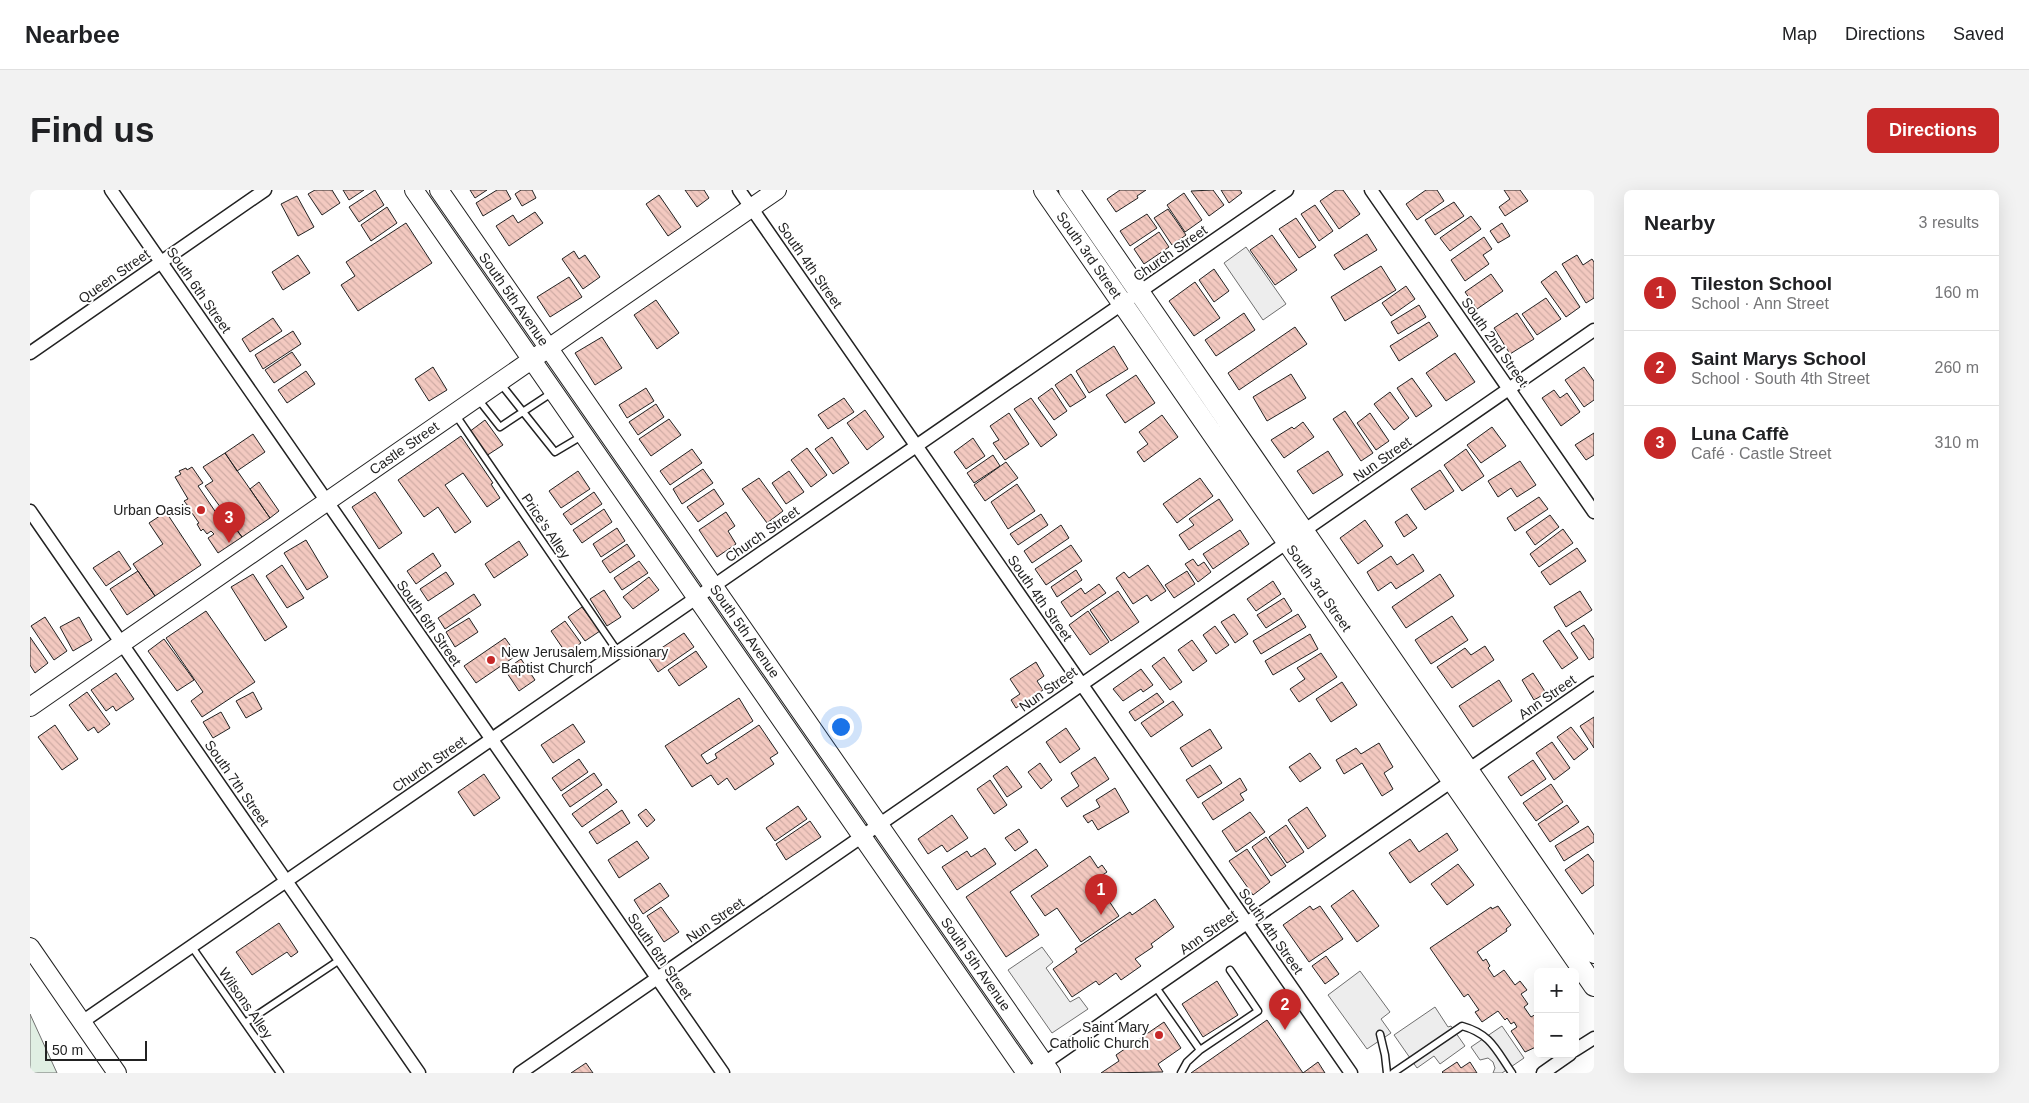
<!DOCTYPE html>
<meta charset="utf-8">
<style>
:root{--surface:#fff;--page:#f2f2f2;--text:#202124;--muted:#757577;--line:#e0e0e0;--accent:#c62828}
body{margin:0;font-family:Arial,sans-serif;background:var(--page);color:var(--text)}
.controls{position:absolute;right:15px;bottom:15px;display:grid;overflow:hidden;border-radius:8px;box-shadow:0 5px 20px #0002}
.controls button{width:45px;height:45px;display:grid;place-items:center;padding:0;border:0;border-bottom:1px solid var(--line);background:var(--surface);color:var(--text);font:25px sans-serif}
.scale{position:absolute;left:15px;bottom:12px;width:102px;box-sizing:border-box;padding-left:5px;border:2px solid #222;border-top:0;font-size:14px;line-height:18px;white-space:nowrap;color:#222;-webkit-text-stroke:4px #fff;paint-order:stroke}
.you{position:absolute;left:810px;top:536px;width:18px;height:18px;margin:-12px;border:4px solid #fff;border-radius:50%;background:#1a73e8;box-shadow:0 0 0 8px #1a73e833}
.badge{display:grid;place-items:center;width:32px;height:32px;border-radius:50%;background:var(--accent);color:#fff;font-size:16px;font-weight:700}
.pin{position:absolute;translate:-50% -41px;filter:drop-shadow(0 1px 2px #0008)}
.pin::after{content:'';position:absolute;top:26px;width:18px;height:15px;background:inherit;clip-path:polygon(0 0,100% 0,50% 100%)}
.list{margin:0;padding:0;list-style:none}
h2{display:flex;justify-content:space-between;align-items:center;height:65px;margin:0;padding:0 20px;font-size:21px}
h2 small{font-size:16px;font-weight:400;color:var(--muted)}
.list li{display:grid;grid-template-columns:32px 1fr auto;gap:15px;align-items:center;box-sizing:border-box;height:75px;padding:0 20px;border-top:1px solid var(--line)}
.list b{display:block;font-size:19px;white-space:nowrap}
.list p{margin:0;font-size:16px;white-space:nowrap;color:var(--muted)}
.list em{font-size:16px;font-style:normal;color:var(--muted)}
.map{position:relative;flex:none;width:1564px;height:883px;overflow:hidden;border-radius:8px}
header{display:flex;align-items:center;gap:30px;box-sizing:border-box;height:70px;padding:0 25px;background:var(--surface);border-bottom:1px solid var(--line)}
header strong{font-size:24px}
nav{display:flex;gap:28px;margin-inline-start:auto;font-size:18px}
.intro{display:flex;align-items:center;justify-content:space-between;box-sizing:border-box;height:120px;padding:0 30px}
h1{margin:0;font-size:35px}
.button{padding:12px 22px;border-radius:8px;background:var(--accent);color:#fff;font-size:18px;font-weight:700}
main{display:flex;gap:30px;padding:0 30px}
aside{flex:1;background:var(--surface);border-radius:8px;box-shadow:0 5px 20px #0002}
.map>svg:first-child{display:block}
.park{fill:#e0efe3;stroke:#6f6f6f}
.parking{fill:#ededed;stroke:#6f6f6f}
.building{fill:url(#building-back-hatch);stroke:#222}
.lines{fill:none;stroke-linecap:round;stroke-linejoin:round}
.lane-casing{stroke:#222;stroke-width:9}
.street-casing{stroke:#222;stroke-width:15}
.secondary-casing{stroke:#222;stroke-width:20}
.primary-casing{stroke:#222;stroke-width:22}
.lane{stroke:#fff;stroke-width:6}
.street{stroke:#fff;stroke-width:12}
.secondary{stroke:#fff;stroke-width:18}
.primary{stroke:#fff;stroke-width:20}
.poi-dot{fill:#c62828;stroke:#fff;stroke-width:2}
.labels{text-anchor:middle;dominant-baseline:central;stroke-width:4;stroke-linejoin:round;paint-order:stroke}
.street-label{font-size:14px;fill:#222;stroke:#fff}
.poi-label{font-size:14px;fill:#222;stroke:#fff;text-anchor:end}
</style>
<header>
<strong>Nearbee</strong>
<nav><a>Map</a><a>Directions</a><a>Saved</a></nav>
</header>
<div class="intro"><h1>Find us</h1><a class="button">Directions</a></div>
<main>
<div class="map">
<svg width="1564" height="883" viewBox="0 0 1564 883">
<defs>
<pattern id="building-back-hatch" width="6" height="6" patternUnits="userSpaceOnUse" patternTransform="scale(1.25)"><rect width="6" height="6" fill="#f3c9c0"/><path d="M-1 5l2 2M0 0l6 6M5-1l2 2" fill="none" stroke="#d0aca5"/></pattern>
</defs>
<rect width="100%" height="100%" fill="#fff"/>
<path class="park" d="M0 824 27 883H0Z"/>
<path class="parking" d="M1216 57 1256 114 1233 130 1194 73Z
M1012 757 1023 772 1016 778 1040 812 1049 807 1058 819 1022 843 978 780Z
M1330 781 1360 822 1351 829 1361 843 1337 859 1298 805Z
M1405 817 1418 837 1421 836 1435 856 1410 874 1404 866 1387 878 1364 845Z
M1472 836 1494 868 1472 883H1463L1465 878 1463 872 1458 868 1450 870 1441 857Z"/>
<path class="building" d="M285 0H302L310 13 292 25 278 4Z
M313 0H334L319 10Z
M345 0 354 15 329 32 319 17Z
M440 0H457L445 8Z
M467 0H476L481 9 453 26 446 13Z
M491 0H502L506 8 492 16 485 4Z
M655 0H674L679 8 667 17Z
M1090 0H1116L1107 6 1108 8 1086 22 1077 9Z
M1183 0 1194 15 1179 26 1161 1Z
M1191 0H1210L1212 3 1199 13Z
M1306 0H1313L1330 24 1309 39 1290 11Z
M1396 0H1407L1414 11 1387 30 1376 14Z
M1474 0H1490L1498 11 1475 26 1469 17 1480 9Z
M1154 3 1172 30 1155 42 1137 15Z
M629 5 651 37 638 46 616 14Z
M267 6 284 37 268 46 251 14Z
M1424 12 1434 26 1405 45 1395 30Z
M1285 15 1303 41 1289 51 1271 24Z
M357 17 367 33 341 51 331 35Z
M1138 19 1156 45 1142 55 1124 28Z
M505 22 513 33 479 56 466 36 483 25 488 33Z
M1117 24 1127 38 1100 56 1090 41Z
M1441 26 1451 39 1420 61 1410 48Z
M1266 28 1286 57 1269 68 1249 39Z
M376 33 402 73 328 121 311 95 325 86 316 72Z
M1472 33 1480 46 1468 53 1460 41Z
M1129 42 1139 57 1114 74 1104 59Z
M1337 44 1347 60 1314 80 1304 65Z
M1242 45 1267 80 1245 95 1220 60Z
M1454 47 1462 59 1453 65 1459 74 1435 91 1421 70Z
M544 61 549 69 555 65 570 87 553 99 532 69Z
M268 65 280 83 253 100 242 82Z
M1547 65 1553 75 1562 69 1564 72V108L1556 113 1532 74Z
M1351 76 1366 100 1315 131 1301 107Z
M1184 79 1199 101 1184 112 1169 90Z
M1526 81 1550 117 1536 127 1511 92Z
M1461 84 1473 101 1447 119 1435 102Z
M539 87 552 107 520 127 507 107Z
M1165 92 1190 128 1164 146 1139 111Z
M1376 96 1385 109 1361 126 1352 113Z
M1516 108 1531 129 1507 145 1492 124Z
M626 110 649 143 627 159 604 125Z
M1389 115 1396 127 1368 144 1361 132Z
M1214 123 1225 140 1186 166 1175 150Z
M1487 123 1504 149 1480 164 1464 138Z
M243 128 252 141 220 162 212 149Z
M1399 132 1408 146 1369 171 1360 156Z
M1265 137 1277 154 1209 200 1198 183Z
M263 141 271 154 233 179 225 165Z
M572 147 592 178 565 195 545 163Z
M1084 156 1098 179 1059 203 1046 181Z
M262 162 271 175 244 193 235 180Z
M1425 163 1445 192 1416 211 1396 183Z
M403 177 417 200 399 211 385 189Z
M1554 177 1564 191V210L1554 217 1535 190Z
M276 181 285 194 257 213 248 200Z
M1041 184 1056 207 1040 217 1025 195Z
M1261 184 1276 208 1237 231 1223 207Z
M1106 185 1125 213 1095 233 1076 205Z
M1382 188 1402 216 1386 227 1367 198Z
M616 198 624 211 597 228 589 215Z
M1022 198 1037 221 1024 230 1008 208Z
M1524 200 1530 208 1537 203 1550 222 1531 236 1512 208Z
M1360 202 1379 228 1364 240 1344 214Z
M814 208 824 222 798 239 788 225Z
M1001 208 1027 245 1011 257 984 219Z
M626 214 634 227 608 245 599 232Z
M835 220 854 247 837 260 817 233Z
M1315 221 1343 263 1331 271 1303 229Z
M979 223 999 254 975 270 963 253 969 250 960 236Z
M1340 223 1359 251 1346 260 1327 233Z
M1132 225 1148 247 1114 272 1107 262 1118 254 1109 242Z
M639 229 651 245 621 266 609 249Z
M455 230 473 255 456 266 439 242Z
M1273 232 1284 247 1254 268 1241 250 1262 237 1264 239Z
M1462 237 1476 256 1451 273 1437 255Z
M1564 243V265L1556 270 1545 255Z
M223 244 235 262 207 281 195 263Z
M431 246 463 293 461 294 470 308 457 317 433 283 415 295 441 332 425 343 408 317 394 327 368 290Z
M802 247 819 273 803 284 785 259Z
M943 248 955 266 936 279 924 262Z
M777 258 797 285 781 297 761 270Z
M662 259 672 273 640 295 630 281Z
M1436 259 1454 286 1432 301 1414 275Z
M1298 261 1313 285 1283 304 1267 281Z
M195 263 240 328 212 347 175 296 183 291 173 277Z
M963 265 970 276 944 293 937 283Z
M1490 271 1506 295 1487 307 1481 298 1468 307 1458 291Z
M976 272 988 288 955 311 944 295Z
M162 277 173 293 168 296 193 333 199 330 212 347 188 363 178 348 184 344 181 341 177 344 173 339 171 341 167 334 169 333 162 323 160 324 155 318 158 316 154 311 158 309 145 287 151 284 149 281 156 278 157 280Z
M673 279 683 293 652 314 643 299Z
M1410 280 1424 301 1395 320 1381 299Z
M548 281 560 299 531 318 519 301Z
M759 281 774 302 756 314 742 293Z
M729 288 753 321 737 333 712 299Z
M1170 288 1183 306 1147 333 1133 314Z
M229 292 249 321 240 328 220 299Z
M987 294 1005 321 978 339 961 312Z
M684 299 694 314 668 332 657 317Z
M345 302 372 343 349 359 322 317Z
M564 302 572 314 541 335 533 324Z
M1509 307 1518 319 1485 341 1477 328Z
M1189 309 1203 330 1159 360 1149 345 1164 335 1159 329Z
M574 319 582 332 552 353 543 340Z
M136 322 171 375 125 406 103 374 133 354 119 333Z
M696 322 705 336 698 341 706 354 687 367 669 340Z
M1011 324 1018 335 988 355 980 344Z
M1377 324 1387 338 1374 347 1365 332Z
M1520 325 1529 337 1505 355 1496 342Z
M1335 330 1353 356 1328 374 1310 348Z
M1031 335 1039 348 1002 373 994 361Z
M587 338 595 351 571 367 563 354Z
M1533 339 1543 353 1509 377 1500 364Z
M1210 340 1219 354 1183 379 1173 364Z
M276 350 298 387 277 400 254 363Z
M489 351 498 365 464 388 455 374Z
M597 354 605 366 580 383 572 371Z
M1041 355 1052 371 1016 395 1005 379Z
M1547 358 1556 371 1520 395 1511 382Z
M89 361 101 379 76 396 63 378Z
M403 363 411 376 386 394 377 381Z
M1383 364 1394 381 1366 399 1361 392 1348 401 1337 382 1361 366 1367 375Z
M1163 369 1168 376 1174 372 1181 382 1168 392 1155 374Z
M609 371 618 383 592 400 584 388Z
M252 375 274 408 257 418 236 386Z
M1118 375 1136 401 1121 411 1117 405 1103 414 1086 388 1094 382 1099 388Z
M1046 380 1052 390 1027 407 1021 397Z
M108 381 125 406 97 425 80 399Z
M1157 381 1165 394 1144 408 1135 395Z
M416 382 424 394 398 411 390 399Z
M223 384 257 437 235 451 201 397Z
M1410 384 1424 406 1376 438 1362 417Z
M619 387 629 400 603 419 593 407Z
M1243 391 1251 404 1226 421 1217 409Z
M1069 394 1076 403 1041 427 1031 412 1051 398 1055 404Z
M574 400 591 427 577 436 560 409Z
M1088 401 1109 432 1081 451 1060 420Z
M1550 401 1562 420 1536 437 1524 417Z
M444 404 451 415 415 439 408 428Z
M1254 408 1262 421 1236 438 1227 425Z
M552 417 570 441 555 451 538 427Z
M176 421 225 492 172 527 161 511 173 502 136 448Z
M1058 421 1079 452 1060 465 1039 435Z
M1204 424 1218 444 1205 453 1191 432Z
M1268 424 1276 437 1231 464 1223 451Z
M1422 426 1438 450 1401 474 1385 450Z
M15 427 37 461 24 470 1 436Z
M49 427 62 450 43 461 30 437Z
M439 428 448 442 425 457 416 442Z
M535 431 551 453 536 463 521 441Z
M1554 435 1564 450V467L1559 470 1541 443Z
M1185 436 1199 455 1186 464 1173 445Z
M1529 440 1548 468 1532 479 1513 451Z
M654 443 664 457 628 482 618 467Z
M1280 444 1288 459 1243 485 1235 471Z
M0 447 18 473 5 483 0 475Z
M475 448 487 465 446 493 434 476Z
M134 449 164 490 147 501 118 461Z
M1162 450 1177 471 1163 481 1148 460Z
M1455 456 1464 470 1422 498 1407 477 1435 458 1441 465Z
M666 461 677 477 649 496 638 480Z
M1291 463 1307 487 1269 512 1260 499 1275 489 1267 478Z
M1134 467 1152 492 1140 500 1122 476Z
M491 469 505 490 489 501 475 480Z
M1006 472 1014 486 1007 491 1013 500 986 518 981 510 990 504 980 489Z
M1111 479 1123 495 1113 502 1111 499 1093 511 1083 499Z
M86 483 104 509 86 521 83 516 76 521 61 500Z
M1503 483 1516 503 1504 510 1492 490Z
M1469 490 1482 511 1443 537 1429 516Z
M1312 492 1327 515 1301 532 1286 509Z
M57 502 80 534 68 543 64 537 58 541 39 515Z
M223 502 232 519 216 528 206 511Z
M1127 503 1134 512 1105 531 1099 522Z
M709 508 723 531 671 565 677 574 687 568 685 564 729 535 748 563 740 568 744 574 705 600 697 588 688 595 681 585 662 597 635 556Z
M1143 511 1153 525 1121 547 1111 533Z
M191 522 200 538 183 548 173 532Z
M1564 527V558L1550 536Z
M543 534 555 552 523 573 511 555Z
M25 535 48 569 32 580 8 547Z
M1541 537 1558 559 1544 570 1527 547Z
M1036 538 1050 559 1030 573 1016 552Z
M1180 539 1192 558 1162 577 1150 558Z
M1522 552 1540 578 1524 590 1506 563Z
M1349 553 1363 577 1354 583 1363 599 1352 606 1332 573 1314 584 1306 570 1326 558 1331 564Z
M1280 563 1291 578 1270 592 1259 577Z
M1065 567 1079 589 1037 617 1031 608 1049 596 1041 583Z
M549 569 558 582 531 601 522 588Z
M1503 570 1516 589 1491 606 1478 587Z
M1010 573 1022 590 1011 599 998 582Z
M1180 575 1192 593 1168 608 1156 590Z
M977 576 992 597 977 607 963 586Z
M564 583 572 595 540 617 532 605Z
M454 584 470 608 444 626 428 602Z
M1210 588 1217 600 1210 604 1214 610 1183 630 1172 613Z
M960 590 977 615 964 624 947 599Z
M1521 594 1533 612 1506 631 1493 613Z
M1085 598 1099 622 1068 640 1062 630 1058 633 1053 626 1070 617 1066 610Z
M577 599 587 612 552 637 542 624Z
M1537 615 1549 632 1520 652 1508 634Z
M768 616 777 629 745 651 736 638Z
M1277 617 1296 646 1278 659 1258 630Z
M616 619 625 630 617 637 608 625Z
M592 620 600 633 567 654 559 642Z
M1220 622 1235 642 1206 662 1192 641Z
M922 625 938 648 917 662 912 655 898 664 888 649Z
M780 631 791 647 756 670 746 654Z
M1256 635 1274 662 1257 673 1239 647Z
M1558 636 1564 645V652L1534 671 1525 656Z
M989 639 998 652 985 661 975 648Z
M1417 643 1428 660 1380 693 1359 663 1380 649 1389 662Z
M1236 647 1256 676 1241 686 1222 657Z
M607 651 619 668 589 688 578 670Z
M955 658 966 674 927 700 912 677 937 661 941 667Z
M1006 659 1018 676 980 702 1009 745 976 767 936 707Z
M1217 659 1240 692 1223 705 1199 671Z
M1558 664 1564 672V695L1552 704 1535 680Z
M1060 666 1068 678 1072 675 1077 682 1065 690 1089 726 1051 752 1027 718 1015 726 1001 706Z
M1428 674 1444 695 1417 715 1401 694Z
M630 693 639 706 613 724 604 710Z
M1323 700 1349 736 1327 752 1301 716Z
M1125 709 1144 737 1121 754 1123 757 1105 769 1111 776 1091 790 1086 783 1069 795 1066 791 1042 807 1023 779 1047 762 1045 759 1100 722 1102 725Z
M1280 716 1283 720 1290 716 1313 749 1279 772 1253 735Z
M1468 716 1481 735 1476 739 1477 741 1447 762 1453 771 1456 769 1460 776 1458 778 1464 787 1474 780 1485 795 1490 791 1497 800 1491 804 1498 814 1494 817 1501 827 1508 823V856L1495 862 1481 841 1487 837 1484 832 1481 834 1477 828 1475 830 1468 821 1452 832 1445 822 1449 820 1438 804 1434 807 1400 758 1461 717 1462 719Z
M631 717 649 742 634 752 617 726Z
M249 733 268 762 261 767 257 762 222 785 206 762Z
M1296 766 1309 784 1295 794 1282 776Z
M1187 791 1208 825 1173 847 1152 814Z
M1237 830 1273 883H1161Z
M1134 832 1151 858 1128 874 1133 882 1071 883 1089 871 1086 865Z
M1288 872 1295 883H1273Z
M1427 872 1431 878 1440 872 1447 883H1413L1412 882Z
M556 873 563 883H541Z"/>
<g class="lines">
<g class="lane-casing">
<path id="lane" d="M470 193 525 262 552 246
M448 209 470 237 523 202
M425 224 588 462
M162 757 250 883
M1125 796 1170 860 1157 872 1151 883
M215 833 311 769
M1350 844 1355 865 1357 883
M1170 860 1228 821 1200 780
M1363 883 1432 836C1461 844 1466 860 1482 883"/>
</g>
<g class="street-casing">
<path id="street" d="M81 0 693 883
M709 0 1321 883
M1341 0 1564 322
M0 163 235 0
M0 321 389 883
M1438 580 1564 493
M52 832 1257 0
M1545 860 1564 848
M490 883 1564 140
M1000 883 1422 591
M1513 883 1540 864"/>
</g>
<g class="secondary-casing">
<path id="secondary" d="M384 0 996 883
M409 0 1021 883
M0 517 747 0
M0 757 87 883"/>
</g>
<g class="primary-casing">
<path id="primary" d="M1014 0 1564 796
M1039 0 1564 763"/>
</g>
<use href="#lane" class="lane"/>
<use href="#street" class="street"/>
<use href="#secondary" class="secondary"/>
<use href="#primary" class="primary"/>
</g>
<g class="poi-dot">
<circle cx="171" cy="320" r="5"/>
<circle cx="461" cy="470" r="5"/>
<circle cx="1129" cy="845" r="5"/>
</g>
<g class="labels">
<g class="street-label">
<text transform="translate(1140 63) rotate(-35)">Church Street</text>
<text transform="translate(1059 65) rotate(55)">South 3rd Street</text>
<text transform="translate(780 75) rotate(55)">South 4th Street</text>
<text transform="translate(84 86) rotate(-35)">Queen Street</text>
<text transform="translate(169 100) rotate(55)">South 6th Street</text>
<text transform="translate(484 109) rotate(55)">South 5th Avenue</text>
<text transform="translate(1465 152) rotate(55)">South 2nd Street</text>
<text transform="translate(374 258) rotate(-35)">Castle Street</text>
<text transform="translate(1352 269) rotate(-35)">Nun Street</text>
<text transform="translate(516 336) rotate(56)">Price's Alley</text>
<text transform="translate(732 344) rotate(-35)">Church Street</text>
<text transform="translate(1289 398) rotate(55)">South 3rd Street</text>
<text transform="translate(1010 408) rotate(55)">South 4th Street</text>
<text transform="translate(399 433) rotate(55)">South 6th Street</text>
<text transform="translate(715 441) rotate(55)">South 5th Avenue</text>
<text transform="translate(1018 499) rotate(-35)">Nun Street</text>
<text transform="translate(1517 507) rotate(-35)">Ann Street</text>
<text transform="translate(399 574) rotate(-35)">Church Street</text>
<text transform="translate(207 593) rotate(55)">South 7th Street</text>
<text transform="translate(685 730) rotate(-35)">Nun Street</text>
<text transform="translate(1241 741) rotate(55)">South 4th Street</text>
<text transform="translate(1178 742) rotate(-35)">Ann Street</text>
<text transform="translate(630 766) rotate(55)">South 6th Street</text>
<text transform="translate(946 774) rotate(55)">South 5th Avenue</text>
<text transform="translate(216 813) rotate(55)">Wilsons Alley</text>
</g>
<g class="poi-label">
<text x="161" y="320">Urban Oasis</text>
<text x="471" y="462" text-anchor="start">New Jerusalem Missionary<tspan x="471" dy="16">Baptist Church</tspan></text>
<text x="1119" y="837">Saint Mary<tspan x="1119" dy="16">Catholic Church</tspan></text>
</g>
</g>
</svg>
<div class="controls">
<button>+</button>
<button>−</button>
</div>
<div class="scale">50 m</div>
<div class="you"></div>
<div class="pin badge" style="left:1071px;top:725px">1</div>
<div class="pin badge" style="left:1255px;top:840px">2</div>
<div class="pin badge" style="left:199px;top:353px">3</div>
</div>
<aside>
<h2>Nearby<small>3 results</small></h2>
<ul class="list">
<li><span class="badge">1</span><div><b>Tileston School</b><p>School · Ann Street</p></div><em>160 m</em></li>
<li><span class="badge">2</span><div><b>Saint Marys School</b><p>School · South 4th Street</p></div><em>260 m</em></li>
<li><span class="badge">3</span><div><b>Luna Caffè</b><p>Café · Castle Street</p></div><em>310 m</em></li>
</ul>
</aside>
</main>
